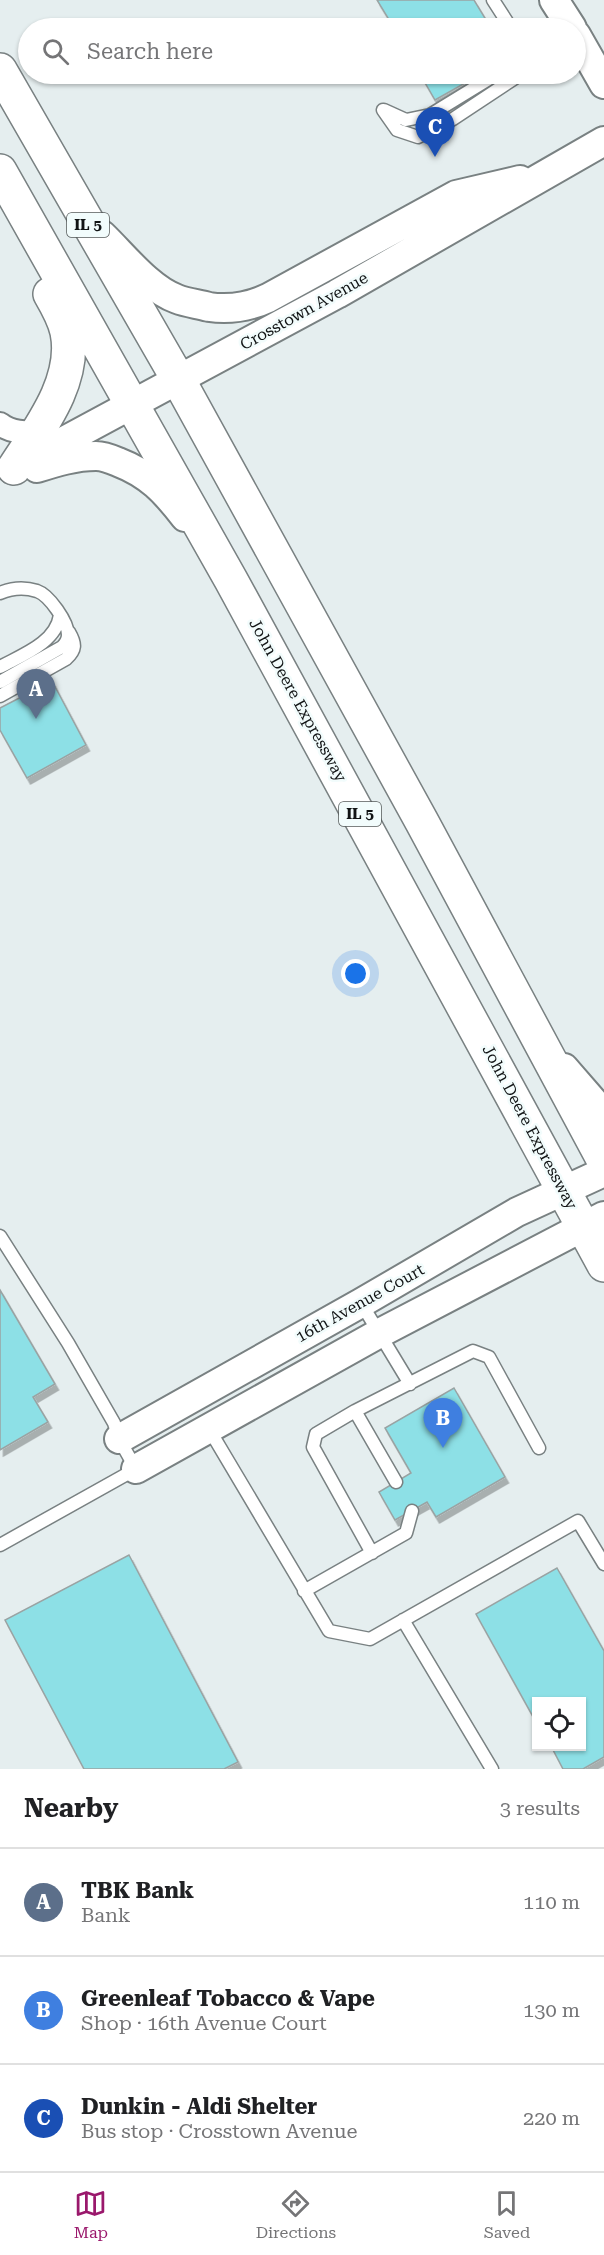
<!DOCTYPE html>
<meta charset="utf-8">
<style>
:root{--surface:#fff;--page:#f6f6f6;--text:#202124;--muted:#757577;--line:#e0e0e0;--accent:#9a186c}
body{margin:0;font-family:"Roboto Serif",serif;background:var(--page);color:var(--text)}
.controls{position:absolute;right:18px;bottom:18px;display:grid;overflow:hidden;border-radius:0px;box-shadow:0 2px 4px #0004}
.controls button{width:54px;height:54px;display:grid;place-items:center;padding:0;border:0;border-bottom:2px solid var(--line);background:var(--surface);color:var(--text);font:30px sans-serif}
.you{position:absolute;left:356px;top:974px;width:21px;height:21px;margin:-15px;border:4px solid #fff;border-radius:50%;background:#1a73e8;box-shadow:0 0 0 9px #1a73e833}
.badge{display:grid;place-items:center;width:39px;height:39px;border-radius:50%;background:var(--accent);color:#fff;font-size:20px;font-weight:700}
.pin{position:absolute;translate:-50% -50px;filter:drop-shadow(0 2px 3px #0008)}
.pin::after{content:'';position:absolute;top:32px;width:21px;height:18px;background:inherit;clip-path:polygon(0 0,100% 0,50% 100%)}
.list{margin:0;padding:0;list-style:none}
h2{display:flex;justify-content:space-between;align-items:center;height:78px;margin:0;padding:0 24px;font-size:26px}
h2 small{font-size:20px;font-weight:400;color:var(--muted)}
.list li{display:grid;grid-template-columns:39px 1fr auto;gap:18px;align-items:center;box-sizing:border-box;height:108px;padding:0 24px;border-top:2px solid var(--line)}
.list b{display:block;font-size:22px;white-space:nowrap}
.list p{margin:0;font-size:20px;white-space:nowrap;color:var(--muted)}
.list em{font-size:20px;font-style:normal;color:var(--muted)}
.icon{flex:none;width:33px;height:33px;fill:none;stroke:currentColor;stroke-width:2;stroke-linecap:round;stroke-linejoin:round}
.map{position:relative;flex:none;width:604px;height:1769px;overflow:hidden}
.search{position:absolute;background:var(--surface);box-shadow:0 2px 4px #0004;left:18px;right:18px;top:18px;height:66px;display:flex;align-items:center;gap:15px;box-sizing:border-box;padding:0 21px;border-radius:33px;color:var(--muted);font-size:22px}
.sheet{height:402px;background:var(--surface)}
nav{display:flex;justify-content:space-around;align-items:center;box-sizing:border-box;height:84px;border-top:2px solid var(--line);background:var(--surface);font-size:16px;color:var(--muted)}
nav a{display:grid;justify-items:center;gap:3px}
nav .on{color:var(--accent)}
.map>svg:first-child{display:block}
.building{fill:#8de0e6;stroke:#9aa3a3;stroke-width:1.5;filter:url(#shadow)}
.lines{fill:none;stroke-linecap:round;stroke-linejoin:round}
.service-casing{stroke:#798182;stroke-width:15}
.minor-casing{stroke:#798182;stroke-width:26}
.tertiary-casing{stroke:#798182;stroke-width:32}
.trunk-casing{stroke:#798182;stroke-width:36}
.service{stroke:#fff;stroke-width:12}
.minor{stroke:#fff;stroke-width:22}
.tertiary{stroke:#fff;stroke-width:28}
.trunk{stroke:#fff;stroke-width:33}
.labels{text-anchor:middle;dominant-baseline:central;stroke-width:5;stroke-linejoin:round;paint-order:stroke}
.shield{fill:#f2fcfc;stroke:#545a5a;stroke-width:1.5}
.shield-label{font-size:15px;font-weight:bold;fill:#111415}
.street-label{font-size:16px;fill:#111415;stroke:#f2fcfc}
</style>
<div class="map">
<svg width="604" height="1769" viewBox="0 0 604 1769">
<defs>
<filter id="shadow"><feDropShadow dx="3.5" dy="6" stdDeviation="0" flood-color="#0004"/></filter>
</defs>
<rect width="100%" height="100%" fill="#e5eeef"/>
<path class="building" d="M377 0H474L491 28H394Z
M420 74H481L435 100Z
M52 681 86 745 27 778 0 730V708Z
M0 1290 55 1384 33 1397 48 1422 0 1450Z
M454 1388 505 1477 436 1517 427 1502 395 1520 379 1492 411 1473 385 1428Z
M129 1555 238 1762 224 1769H84L5 1620Z
M557 1568 604 1651V1757L583 1769H563L551 1746H582V1702H536V1722L476 1614Z"/>
<g class="lines">
<g class="service-casing">
<path id="service" d="M493 0 511 28
M383 110 397 130 418 137 453 119 515 78 519 74
M384 110 406 120 430 115 497 74
M0 593C12 588 24 587 37 591 49 595 68 622 68 635 68 640 65 644 62 647L0 682
M0 667C22 655 56 643 60 615
M0 696 66 659C76 650 76 644 69 632
M0 1236 68 1343 114 1423 119 1439 136 1469 0 1545
M361 1303 410 1384
M355 1411 316 1434 313 1447 372 1553
M209 1429 329 1631 370 1639 578 1521 604 1564
M396 1482 355 1411 473 1351 489 1357 539 1448
M304 1591 406 1533 412 1511
M403 1620 492 1769"/>
</g>
<g class="minor-casing">
<path id="minor" d="M0 424C14 435 31 432 48 432"/>
</g>
<g class="tertiary-casing">
<path id="tertiary" d="M554 0 572 28
M576 35 604 84
M102 235C123 255 149 289 177 299 187 303 199 304 209 307 230 310 249 307 268 298L456 195 520 180
M37 468C56 462 75 456 96 456 103 456 111 459 118 462 149 474 165 491 185 517
M12 469 337 294 604 141
M564 1068 604 1114
M119 1439 361 1303 517 1212 604 1172
M136 1469 378 1334 604 1216"/>
</g>
<g class="trunk-casing">
<path id="trunk" d="M0 70 178 379 422 822 604 1161
M0 171 231 580 604 1265
M14 468C39 429 77 381 67 332 64 318 57 306 50 294"/>
</g>
<use href="#service" class="service"/>
<use href="#minor" class="minor"/>
<use href="#tertiary" class="tertiary"/>
<use href="#trunk" class="trunk"/>
</g>
<g class="labels">
<g class="shield">
<rect x="67" y="213" width="42" height="24" rx="4.5"/>
<rect x="339" y="802" width="42" height="24" rx="4.5"/>
</g>
<g class="shield-label">
<text x="88" y="225">IL 5</text>
<text x="360" y="814">IL 5</text>
</g>
<g class="street-label">
<text transform="translate(304 311) rotate(-29)">Crosstown Avenue</text>
<text transform="translate(298 700) rotate(61)">John Deere Expressway</text>
<text transform="translate(530 1127) rotate(62)">John Deere Expressway</text>
<text transform="translate(360 1303) rotate(-29)">16th Avenue Court</text>
</g>
</g>
</svg>
<div class="controls">
<button><svg class="icon" aria-label="locate" viewBox="0 0 24 24"><circle cx="12" cy="12" r="6"/><path d="M12 2v4M12 18v4M2 12h4M18 12h4"/></svg></button>
</div>
<div class="you"></div>
<div class="pin badge" style="left:36px;top:719px;background:#5c6f8a">A</div>
<div class="pin badge" style="left:443px;top:1448px;background:#3f7fe0">B</div>
<div class="pin badge" style="left:435px;top:157px;background:#1a4fb4">C</div>
<div class="search"><svg class="icon" aria-label="search" viewBox="0 0 24 24"><circle cx="10" cy="10" r="6"/><path d="M15 15l6 6"/></svg>Search here</div>
</div>
<section class="sheet">
<h2>Nearby<small>3 results</small></h2>
<ul class="list">
<li><span class="badge" style="background:#5c6f8a">A</span><div><b>TBK Bank</b><p>Bank</p></div><em>110 m</em></li>
<li><span class="badge" style="background:#3f7fe0">B</span><div><b>Greenleaf Tobacco &amp; Vape</b><p>Shop · 16th Avenue Court</p></div><em>130 m</em></li>
<li><span class="badge" style="background:#1a4fb4">C</span><div><b>Dunkin - Aldi Shelter</b><p>Bus stop · Crosstown Avenue</p></div><em>220 m</em></li>
</ul>
</section>
<nav>
<a class="on"><svg class="icon" aria-label="map" viewBox="0 0 24 24"><path d="M3 6l6-2 6 2 6-2v14l-6 2-6-2-6 2zM9 4v14M15 6v14"/></svg>Map</a>
<a><svg class="icon" aria-label="directions" viewBox="0 0 24 24"><path d="M12 3l9 9-9 9-9-9zM9 14v-3h6M13 9l2 2-2 2"/></svg>Directions</a>
<a><svg class="icon" aria-label="saved" viewBox="0 0 24 24"><path d="M7 4h10v16l-5-4-5 4z"/></svg>Saved</a>
</nav>
